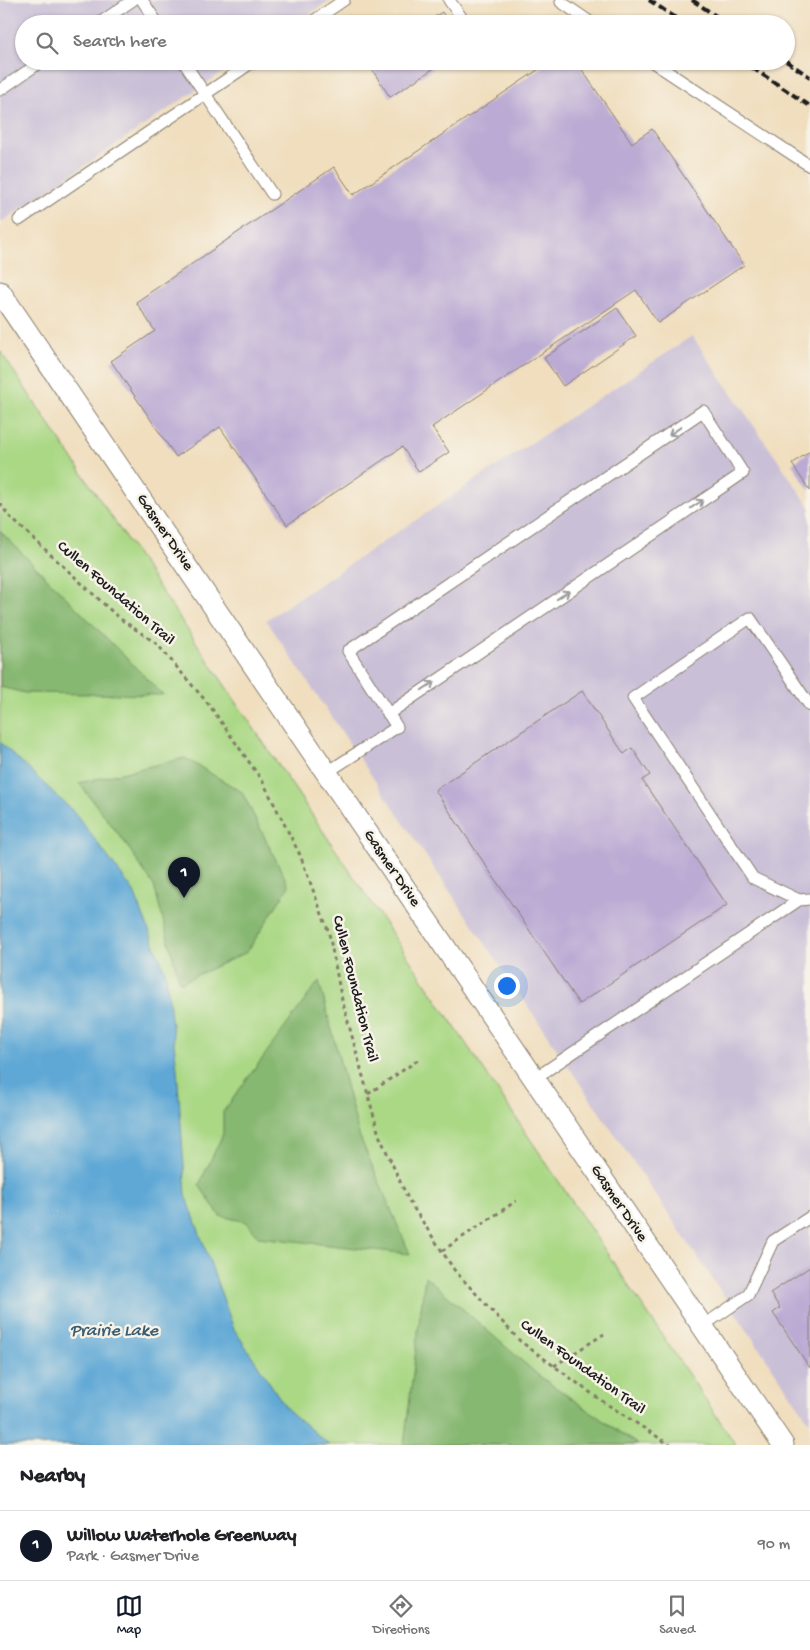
<!DOCTYPE html>
<meta charset="utf-8">
<style>
:root{--surface:#fff;--page:#f6f6f6;--text:#202124;--muted:#757577;--line:#e0e0e0;--accent:#111827}
body{margin:0;font-family:"Gochi Hand",sans-serif;background:var(--page);color:var(--text)}
.you{position:absolute;left:506px;top:985px;width:18px;height:18px;margin:-12px;border:4px solid #fff;border-radius:50%;background:#1a73e8;box-shadow:0 0 0 8px #1a73e833}
.badge{display:grid;place-items:center;width:32px;height:32px;border-radius:50%;background:var(--accent);color:#fff;font-size:16px;font-weight:700}
.pin{position:absolute;translate:-50% -41px;filter:drop-shadow(0 1px 2px #0008)}
.pin::after{content:'';position:absolute;top:26px;width:18px;height:15px;background:inherit;clip-path:polygon(0 0,100% 0,50% 100%)}
.list{margin:0;padding:0;list-style:none}
h2{display:flex;justify-content:space-between;align-items:center;height:65px;margin:0;padding:0 20px;font-size:21px}
h2 small{font-size:16px;font-weight:400;color:var(--muted)}
.list li{display:grid;grid-template-columns:32px 1fr auto;gap:15px;align-items:center;box-sizing:border-box;height:70px;padding:0 20px;border-top:1px solid var(--line)}
.list b{display:block;font-size:19px;white-space:nowrap}
.list p{margin:0;font-size:16px;white-space:nowrap;color:var(--muted)}
.list em{font-size:16px;font-style:normal;color:var(--muted)}
.icon{flex:none;width:28px;height:28px;fill:none;stroke:currentColor;stroke-width:2;stroke-linecap:round;stroke-linejoin:round}
.map{position:relative;flex:none;width:810px;height:1445px;overflow:hidden}
.search{position:absolute;background:var(--surface);box-shadow:0 1px 4px #0004;left:15px;right:15px;top:15px;height:55px;display:flex;align-items:center;gap:12px;box-sizing:border-box;padding:0 18px;border-radius:28px;color:var(--muted);font-size:19px}
.sheet{height:135px;background:var(--surface)}
nav{display:flex;justify-content:space-around;align-items:center;box-sizing:border-box;height:70px;border-top:1px solid var(--line);background:var(--surface);font-size:14px;color:var(--muted)}
nav a{display:grid;justify-items:center;gap:2px}
nav .on{color:var(--accent)}
.map>svg:first-child{display:block}
.industrial{fill:#c9bfd7}
.green{fill:#aad885;stroke:#637a50}
.forest{fill:#87b872;stroke:#526a47}
.water{fill:#5fa8d6;stroke:#3e6279}
.building{fill:#bbabd4}
.lines{fill:none;stroke-linecap:round;stroke-linejoin:round}
.lane-casing{stroke:#867d6d;stroke-width:13}
.street-casing{stroke:#867d6d;stroke-width:23}
.path{stroke:#867d6d;stroke-width:3;stroke-dasharray:4 4;stroke-linecap:butt}
.lane{stroke:#fff;stroke-width:11}
.street{stroke:#fff;stroke-width:21}
.rail{stroke:#1c1c1c;stroke-width:4;stroke-dasharray:8 4;stroke-linecap:butt}
.oneway{stroke:#999}
.labels{text-anchor:middle;dominant-baseline:central;stroke-width:5;stroke-linejoin:round;paint-order:stroke}
.street-label{font-size:16px;fill:#1c1c1c;stroke:#f7f3e8}
.water-label{font-size:18px;font-style:italic;fill:#3a5b70;stroke:#f7f3e8}
</style>
<div class="map">
<svg width="810" height="1445" viewBox="0 0 810 1445">
<rect width="100%" height="100%" fill="#f7f3e8"/>
<filter id="ink" filterUnits="userSpaceOnUse"><feTurbulence type="fractalNoise" baseFrequency=".02" numOctaves="2"/><feDisplacementMap in="SourceGraphic" scale="10" xChannelSelector="R" yChannelSelector="G"/><feConvolveMatrix kernelMatrix="1 2 1 2 8 2 1 2 1" color-interpolation-filters="sRGB"/></filter>
<filter id="wash" filterUnits="userSpaceOnUse"><feTurbulence type="fractalNoise" baseFrequency=".0096" numOctaves="4" result="noise"/><feDisplacementMap in="SourceGraphic" scale="20" xChannelSelector="R" yChannelSelector="G"/><feGaussianBlur stdDeviation="1.12" result="paint"/><feColorMatrix in="noise" values="0 0 0 0 0 0 0 0 0 0 0 0 0 0 0 0 0 1.4 0 .05"/><feComposite in="paint" operator="in"/></filter>
<g filter="url(#wash)">
<rect width="100%" height="100%" fill="#f0debe"/>
<path class="industrial" d="M0 0H330L295 24H24V61H239L0 223Z
M692 336 810 507V1423L266 620Z"/>
<path class="green" d="M0 351 736 1445H0Z"/>
<path class="forest" d="M0 531 163 695 25 693 0 687Z
M185 758 242 792 289 886 247 952 180 983 154 886 126 844 79 783Z
M319 981 359 1135 410 1254 258 1237 247 1222 220 1216 199 1185 223 1134V1112Z
M425 1276 538 1375 638 1445H404Z"/>
<path class="water" d="M0 742 75 813 134 892 166 974 177 1069 186 1195 234 1329 287 1409 329 1445H0Z"/>
<g id="blocks">
<path class="building" d="M442 12 450 24H424Z
M368 61H428L433 69 390 97 367 62Z
M551 61H576L632 143 652 129 744 265 658 323 636 290 432 427 449 452 419 472 402 447 287 525 220 427 176 457 111 361 155 331 136 302 334 167 353 195Z
M617 308 636 336 563 386 544 358Z
M810 451V491L792 464Z
M582 691 624 754 632 748 650 775 642 780 727 905 579 1004 435 790Z
M810 1267V1368L773 1313 780 1308 770 1293Z"/>
</g>
</g>
<g filter="url(#ink)">
<use href="#blocks" fill-opacity="0" stroke="#867d6d" stroke-width="1"/>
<g class="lines">
<g class="lane-casing">
<path id="lane" d="M142 0 158 24
M449 0 466 24
M561 2 593 24
M98 24 133 0
M309 24 344 0
M183 61 272 194
M651 61 810 166
M0 90 42 61
M19 220 254 61
M326 773 397 727 348 651 703 411 743 473 388 714
M799 900 753 878 633 698 750 618 810 706
M534 1079 799 900 810 899
M701 1327 748 1295 773 1241 810 1217"/>
</g>
<g class="street-casing">
<path id="street" d="M0 292 783 1445"/>
</g>
<path class="path" d="M0 503 9 516 119 618 157 644 210 706 263 782 300 855 329 933 341 996 379 1135 409 1201 455 1271 520 1341 599 1399 670 1445
M368 1094 421 1058
M442 1251 516 1201
M554 1366 604 1334"/>
<use href="#lane" class="lane"/>
<use href="#street" class="street"/>
<path class="rail" d="M649 0 685 24
M692 0 728 24
M742 61 810 106
M786 61 810 77"/>
</g>
<defs><path id="oneway-shaft" d="M-6 0H5M1.5-3L5.5 0L1.5 3" fill="none" stroke-width="1.6" stroke-linecap="round" stroke-linejoin="round" transform="scale(1.25)"/></defs>
<g class="oneway">
<use href="#oneway-shaft" transform="translate(675 431) rotate(146)"/>
<use href="#oneway-shaft" transform="translate(697 504) rotate(-34)"/>
<use href="#oneway-shaft" transform="translate(563 595) rotate(-34)"/>
<use href="#oneway-shaft" transform="translate(428 686) rotate(-34)"/>
</g>
</g>
<g class="labels">
<g class="street-label">
<text transform="translate(164 533) rotate(56)">Gasmer Drive</text>
<text transform="translate(115 594) rotate(41)">Cullen Foundation Trail</text>
<text transform="translate(391 869) rotate(56)">Gasmer Drive</text>
<text transform="translate(354 989) rotate(76)">Cullen Foundation Trail</text>
<text transform="translate(618 1204) rotate(56)">Gasmer Drive</text>
<text transform="translate(582 1368) rotate(36)">Cullen Foundation Trail</text>
</g>
<g class="water-label">
<text x="114" y="1331">Prairie Lake</text>
</g>
</g>
</svg>
<div class="you"></div>
<div class="pin badge" style="left:184px;top:898px">1</div>
<div class="search"><svg class="icon" aria-label="search" viewBox="0 0 24 24"><circle cx="10" cy="10" r="6"/><path d="M15 15l6 6"/></svg>Search here</div>
</div>
<section class="sheet">
<h2>Nearby<small></small></h2>
<ul class="list">
<li><span class="badge">1</span><div><b>Willow Waterhole Greenway</b><p>Park · Gasmer Drive</p></div><em>90 m</em></li>
</ul>
</section>
<nav>
<a class="on"><svg class="icon" aria-label="map" viewBox="0 0 24 24"><path d="M3 6l6-2 6 2 6-2v14l-6 2-6-2-6 2zM9 4v14M15 6v14"/></svg>Map</a>
<a><svg class="icon" aria-label="directions" viewBox="0 0 24 24"><path d="M12 3l9 9-9 9-9-9zM9 14v-3h6M13 9l2 2-2 2"/></svg>Directions</a>
<a><svg class="icon" aria-label="saved" viewBox="0 0 24 24"><path d="M7 4h10v16l-5-4-5 4z"/></svg>Saved</a>
</nav>
